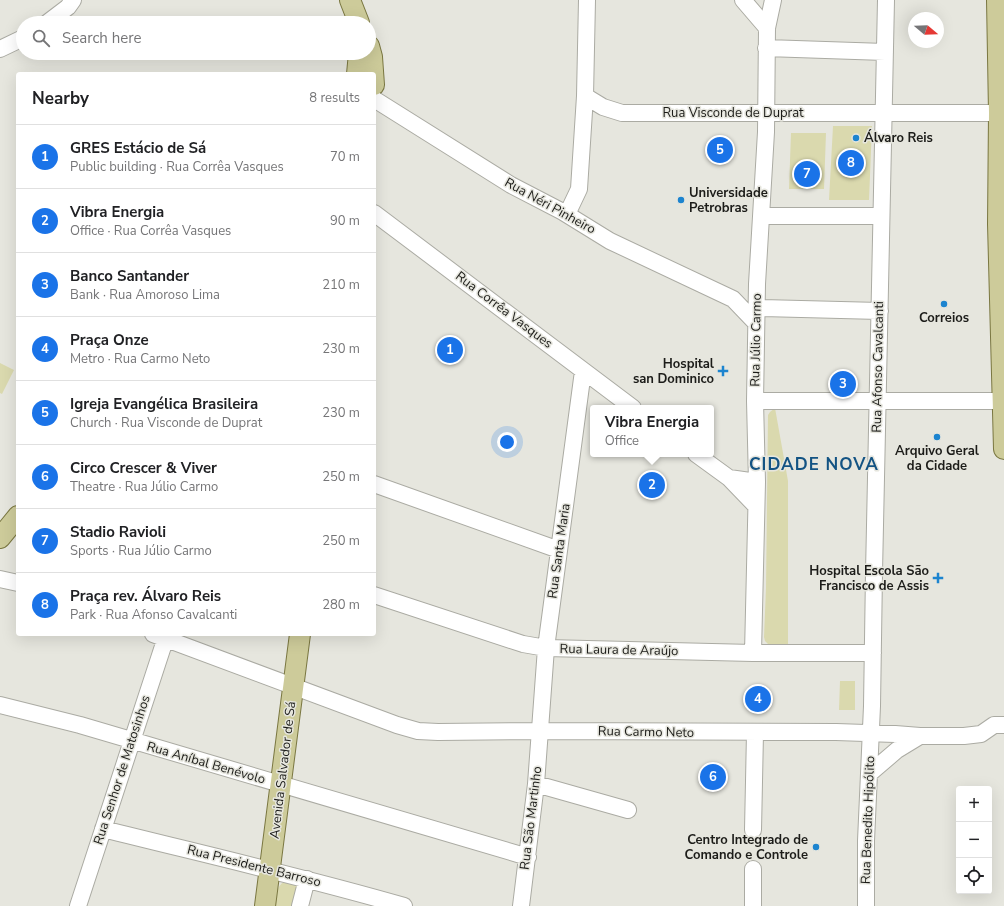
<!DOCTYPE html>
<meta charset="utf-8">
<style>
:root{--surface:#fff;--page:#f6f6f6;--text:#202124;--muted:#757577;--line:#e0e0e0;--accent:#1a73e8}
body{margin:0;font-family:"Nunito Sans",sans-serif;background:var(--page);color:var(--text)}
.controls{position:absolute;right:12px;bottom:12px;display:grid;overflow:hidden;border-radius:4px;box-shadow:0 4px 16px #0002}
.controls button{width:36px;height:36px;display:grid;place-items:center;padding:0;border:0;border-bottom:1px solid var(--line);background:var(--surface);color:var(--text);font:20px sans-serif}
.compass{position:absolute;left:908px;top:12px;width:36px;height:36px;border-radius:50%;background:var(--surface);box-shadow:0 4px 16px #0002;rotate:109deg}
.you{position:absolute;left:507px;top:442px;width:14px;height:14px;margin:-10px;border:3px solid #fff;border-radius:50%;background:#1a73e8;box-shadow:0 0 0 6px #1a73e833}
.badge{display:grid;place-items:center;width:26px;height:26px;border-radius:50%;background:var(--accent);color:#fff;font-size:13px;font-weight:700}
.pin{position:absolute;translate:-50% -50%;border:2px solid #fff;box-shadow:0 1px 4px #0006}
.popup{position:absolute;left:590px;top:405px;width:124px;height:52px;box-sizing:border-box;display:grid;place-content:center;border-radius:4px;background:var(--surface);filter:drop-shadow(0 1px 3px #0005);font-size:13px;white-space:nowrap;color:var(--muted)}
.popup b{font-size:15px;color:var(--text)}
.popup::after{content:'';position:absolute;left:50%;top:100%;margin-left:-8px;border:8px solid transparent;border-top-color:var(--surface)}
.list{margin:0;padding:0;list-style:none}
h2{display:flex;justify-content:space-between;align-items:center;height:52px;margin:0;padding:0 16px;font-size:17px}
h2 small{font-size:13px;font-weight:400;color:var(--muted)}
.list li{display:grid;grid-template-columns:26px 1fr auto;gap:12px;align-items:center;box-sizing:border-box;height:64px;padding:0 16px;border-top:1px solid var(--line)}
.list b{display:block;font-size:15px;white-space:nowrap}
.list p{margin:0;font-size:13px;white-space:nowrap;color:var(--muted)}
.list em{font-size:13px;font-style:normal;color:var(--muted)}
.icon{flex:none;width:22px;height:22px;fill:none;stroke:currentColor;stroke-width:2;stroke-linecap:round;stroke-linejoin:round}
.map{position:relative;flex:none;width:1004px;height:906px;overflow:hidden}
.search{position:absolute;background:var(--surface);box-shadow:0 4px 16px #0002;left:16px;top:16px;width:360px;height:44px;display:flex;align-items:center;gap:10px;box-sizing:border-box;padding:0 14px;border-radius:22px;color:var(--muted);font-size:15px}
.panel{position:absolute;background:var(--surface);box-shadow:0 4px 16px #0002;left:16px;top:72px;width:360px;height:564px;border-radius:4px}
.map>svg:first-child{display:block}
.green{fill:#dad9ae}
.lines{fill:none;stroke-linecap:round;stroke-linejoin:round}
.minor-casing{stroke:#ababa3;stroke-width:18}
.major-casing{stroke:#7a7741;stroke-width:22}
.minor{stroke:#fff;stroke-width:16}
.major{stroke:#cdcb9a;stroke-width:20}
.poi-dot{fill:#1c84cf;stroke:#e6e6de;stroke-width:1.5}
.labels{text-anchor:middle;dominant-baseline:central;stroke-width:3;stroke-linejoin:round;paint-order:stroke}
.street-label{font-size:13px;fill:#1c1c19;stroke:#e6e6de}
.poi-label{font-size:13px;font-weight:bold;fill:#1c1c19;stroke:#e6e6de;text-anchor:end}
.district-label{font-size:17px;font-weight:bold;letter-spacing:1px;fill:#135383;stroke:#e6e6de}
</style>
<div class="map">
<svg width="1004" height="906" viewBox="0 0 1004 906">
<rect width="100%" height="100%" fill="#e6e6de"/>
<path class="green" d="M833 126H872L869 200H829Z
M791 133H826L824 189H789Z
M0 363 14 370 2 394 0 393Z
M775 408 788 481V646L769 645 765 641 764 637 766 588 768 415 770 412Z
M840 681H855V710H839Z
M284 882 300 885 299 906H275C276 897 276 886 284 882Z"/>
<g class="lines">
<g class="minor-casing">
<path id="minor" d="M743 0 767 28
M47 23 68 7 73 0
M766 48 885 52
M0 49 23 38
M585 96 603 107 622 113H999
M374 99 511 185 563 212 610 241 733 299 756 323
M563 212 570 208 579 189 585 96 587 0
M374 213 633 408
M761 216H881
M757 308 880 311
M755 401H1003
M696 454 729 478 757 482
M729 478 756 506
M374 484 559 550
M0 579 18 583
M374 595 523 644 546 648 753 653H873
M153 634 397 725 418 731 438 732 541 731 836 732 895 734 920 736H964L981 734 994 725H1004
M753 653 757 482 755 401 757 284 766 132 767 28 773 0
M0 705 80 725 528 857
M869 774 897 750 920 736
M536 784 628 810
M103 829C203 854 304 877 404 906
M753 830 755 733
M78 906 167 634
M300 906 307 879
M521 906 536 784 546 648 583 371
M753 906V869
M866 906V841L872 706 874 573 886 0"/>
</g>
<g class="major-casing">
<path id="major" d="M350 0 359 23
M997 0 999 113 998 224 1004 449
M369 46 372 57 374 85
M357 74 359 53
M0 538 18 516
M265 906 300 634"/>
</g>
<use href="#minor" class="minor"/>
<use href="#major" class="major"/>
</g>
<g class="poi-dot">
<circle cx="856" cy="138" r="4"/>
<circle cx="681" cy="200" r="4"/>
<circle cx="944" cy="304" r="4"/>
<path d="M721 365h4v4h4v4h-4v4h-4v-4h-4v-4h4z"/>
<circle cx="937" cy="437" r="4"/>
<path d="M936 572h4v4h4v4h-4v4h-4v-4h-4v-4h4z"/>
<circle cx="816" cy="847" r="4"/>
</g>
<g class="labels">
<g class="street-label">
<text x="733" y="113">Rua Visconde de Duprat</text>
<text transform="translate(550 206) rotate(29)">Rua Néri Pinheiro</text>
<text transform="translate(504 310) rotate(37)">Rua Corrêa Vasques</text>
<text transform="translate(756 340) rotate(-89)">Rua Júlio Carmo</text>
<text transform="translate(878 367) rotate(-89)">Rua Afonso Cavalcanti</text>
<text transform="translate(559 551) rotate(-82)">Rua Santa Maria</text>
<text transform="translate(619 650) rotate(1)">Rua Laura de Araújo</text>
<text transform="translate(646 732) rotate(1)">Rua Carmo Neto</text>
<text transform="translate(206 763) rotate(16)">Rua Aníbal Benévolo</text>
<text transform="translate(122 770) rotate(-72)">Rua Senhor de Matosinhos</text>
<text transform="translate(283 770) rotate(-83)">Avenida Salvador de Sá</text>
<text transform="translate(531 818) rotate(-83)">Rua São Martinho</text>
<text transform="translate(868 820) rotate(-88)">Rua Benedito Hipólito</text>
<text transform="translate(254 866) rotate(14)">Rua Presidente Barroso</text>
</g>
<g class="poi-label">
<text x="864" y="138" text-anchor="start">Álvaro Reis</text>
<text x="689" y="193" text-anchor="start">Universidade<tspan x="689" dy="15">Petrobras</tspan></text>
<text x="944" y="318" text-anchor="middle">Correios</text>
<text x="714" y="364">Hospital<tspan x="714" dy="15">san Dominico</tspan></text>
<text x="937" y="451" text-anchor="middle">Arquivo Geral<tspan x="937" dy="15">da Cidade</tspan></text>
<text x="929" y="571">Hospital Escola São<tspan x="929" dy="15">Francisco de Assis</tspan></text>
<text x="808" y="840">Centro Integrado de<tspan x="808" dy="15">Comando e Controle</tspan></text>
</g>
<g class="district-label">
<text x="814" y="464">CIDADE NOVA</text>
</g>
</g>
</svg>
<div class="controls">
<button>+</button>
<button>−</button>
<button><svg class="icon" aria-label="locate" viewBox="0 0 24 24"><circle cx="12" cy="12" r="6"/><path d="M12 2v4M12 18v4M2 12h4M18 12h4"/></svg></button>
</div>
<svg class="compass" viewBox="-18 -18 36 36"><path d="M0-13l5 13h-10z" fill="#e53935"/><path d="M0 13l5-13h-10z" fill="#757577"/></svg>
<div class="you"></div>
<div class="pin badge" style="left:450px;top:350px">1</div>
<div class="pin badge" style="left:652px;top:485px">2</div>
<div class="popup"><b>Vibra Energia</b>Office</div>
<div class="pin badge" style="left:843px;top:384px">3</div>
<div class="pin badge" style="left:758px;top:699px">4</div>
<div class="pin badge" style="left:720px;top:150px">5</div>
<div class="pin badge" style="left:713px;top:777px">6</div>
<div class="pin badge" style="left:807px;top:174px">7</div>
<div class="pin badge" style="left:851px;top:163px">8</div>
<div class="search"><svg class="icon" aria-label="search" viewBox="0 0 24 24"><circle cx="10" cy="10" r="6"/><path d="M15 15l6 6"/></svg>Search here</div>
<section class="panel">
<h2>Nearby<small>8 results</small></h2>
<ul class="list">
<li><span class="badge">1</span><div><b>GRES Estácio de Sá</b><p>Public building · Rua Corrêa Vasques</p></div><em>70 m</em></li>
<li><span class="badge">2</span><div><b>Vibra Energia</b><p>Office · Rua Corrêa Vasques</p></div><em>90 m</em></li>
<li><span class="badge">3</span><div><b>Banco Santander</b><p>Bank · Rua Amoroso Lima</p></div><em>210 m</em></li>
<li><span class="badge">4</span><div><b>Praça Onze</b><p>Metro · Rua Carmo Neto</p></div><em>230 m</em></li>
<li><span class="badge">5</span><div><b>Igreja Evangélica Brasileira</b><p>Church · Rua Visconde de Duprat</p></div><em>230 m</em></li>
<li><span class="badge">6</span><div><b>Circo Crescer &amp; Viver</b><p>Theatre · Rua Júlio Carmo</p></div><em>250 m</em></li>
<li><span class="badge">7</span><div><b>Stadio Ravioli</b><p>Sports · Rua Júlio Carmo</p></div><em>250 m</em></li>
<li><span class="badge">8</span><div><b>Praça rev. Álvaro Reis</b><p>Park · Rua Afonso Cavalcanti</p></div><em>280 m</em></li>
</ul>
</section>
</div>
